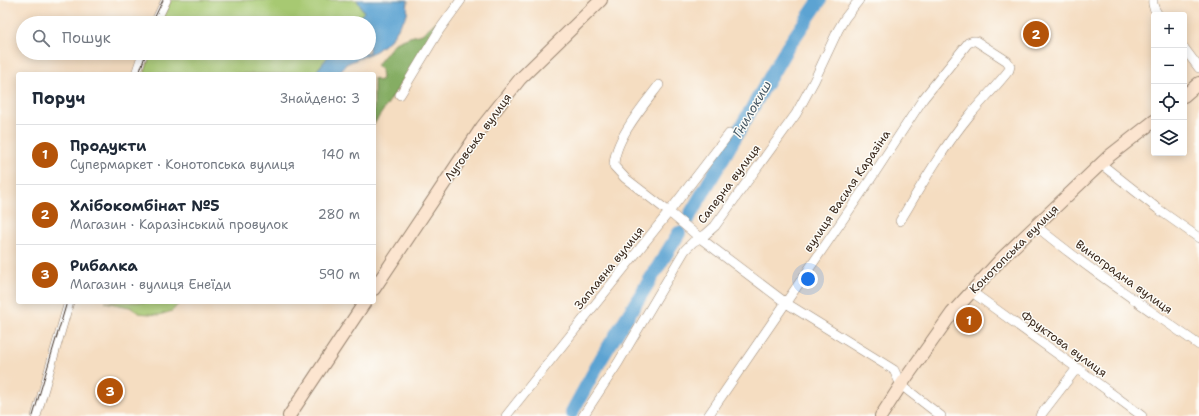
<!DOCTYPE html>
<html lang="uk">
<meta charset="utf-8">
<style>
:root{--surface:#fff;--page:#f6f6f7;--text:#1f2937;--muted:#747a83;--line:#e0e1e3;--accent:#b45309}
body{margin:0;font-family:"Shantell Sans",sans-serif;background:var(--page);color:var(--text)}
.controls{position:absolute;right:12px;top:12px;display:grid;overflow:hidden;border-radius:4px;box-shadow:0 2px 10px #0003}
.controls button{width:36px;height:36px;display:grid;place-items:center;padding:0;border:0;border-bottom:1px solid var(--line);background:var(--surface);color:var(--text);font:20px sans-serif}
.you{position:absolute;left:808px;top:279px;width:14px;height:14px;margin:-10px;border:3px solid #fff;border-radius:50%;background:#1a73e8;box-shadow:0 0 0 6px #1a73e833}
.badge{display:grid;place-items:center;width:26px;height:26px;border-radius:50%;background:var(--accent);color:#fff;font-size:13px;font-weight:700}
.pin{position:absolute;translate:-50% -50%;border:2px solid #fff;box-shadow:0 1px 4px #0006}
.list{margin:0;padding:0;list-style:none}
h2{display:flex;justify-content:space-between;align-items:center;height:52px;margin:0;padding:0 16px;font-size:17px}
h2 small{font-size:13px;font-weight:400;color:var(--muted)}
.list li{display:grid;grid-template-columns:26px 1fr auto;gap:12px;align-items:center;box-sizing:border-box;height:60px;padding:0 16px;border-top:1px solid var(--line)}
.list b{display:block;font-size:15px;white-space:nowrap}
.list p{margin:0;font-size:13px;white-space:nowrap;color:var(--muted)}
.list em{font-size:13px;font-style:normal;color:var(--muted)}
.icon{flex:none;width:22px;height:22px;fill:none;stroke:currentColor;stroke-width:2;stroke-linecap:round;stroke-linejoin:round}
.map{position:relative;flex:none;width:1199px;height:416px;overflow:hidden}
.search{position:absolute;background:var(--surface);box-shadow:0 2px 10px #0003;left:16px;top:16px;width:360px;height:44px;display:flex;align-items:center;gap:10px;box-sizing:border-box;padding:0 14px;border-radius:22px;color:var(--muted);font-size:15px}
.panel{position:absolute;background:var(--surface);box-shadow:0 2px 10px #0003;left:16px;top:72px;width:360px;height:232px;border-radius:4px}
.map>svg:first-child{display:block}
.green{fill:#a7c972;stroke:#717a48}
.forest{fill:#85ad64;stroke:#606c41}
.water{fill:#5ca3d2;stroke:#4c6678}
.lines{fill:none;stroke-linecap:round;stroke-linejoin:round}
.river{stroke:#5ca3d2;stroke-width:14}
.street-casing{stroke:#988470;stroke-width:10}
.secondary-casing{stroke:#988470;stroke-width:14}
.street{stroke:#fff;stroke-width:9}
.secondary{stroke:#fce5d0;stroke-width:12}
.tram{stroke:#3b2a1e;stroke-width:1}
.labels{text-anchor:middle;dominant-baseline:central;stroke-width:3;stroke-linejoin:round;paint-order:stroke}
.street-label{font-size:12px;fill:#3b2a1e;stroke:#fdfcf7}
.water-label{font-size:13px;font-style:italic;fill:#485a66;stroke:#fdfcf7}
</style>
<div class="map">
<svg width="1199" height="416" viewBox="0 0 1199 416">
<rect width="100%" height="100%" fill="#fdfcf7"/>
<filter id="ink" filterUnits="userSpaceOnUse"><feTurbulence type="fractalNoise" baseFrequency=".025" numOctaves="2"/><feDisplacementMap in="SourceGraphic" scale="8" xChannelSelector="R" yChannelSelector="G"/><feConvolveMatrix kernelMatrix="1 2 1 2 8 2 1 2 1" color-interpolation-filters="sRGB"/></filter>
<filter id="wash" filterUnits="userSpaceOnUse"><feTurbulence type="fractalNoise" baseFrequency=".012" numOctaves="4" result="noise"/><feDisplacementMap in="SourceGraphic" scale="16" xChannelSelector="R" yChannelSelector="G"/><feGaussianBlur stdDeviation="0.9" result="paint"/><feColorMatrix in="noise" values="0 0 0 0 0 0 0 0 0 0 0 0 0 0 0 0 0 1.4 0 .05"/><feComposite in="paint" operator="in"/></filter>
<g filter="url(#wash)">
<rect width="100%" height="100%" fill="#f5ddc1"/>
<path class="green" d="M171 0H357L364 12 354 23H161Z
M151 53H331L314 74H144Z
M105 302H180L172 311 159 315 139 313 130 307Z"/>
<path class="forest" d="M437 21 435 27 395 93 374 124V78L378 81 382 79 381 69 376 66 395 43 410 37 422 34Z"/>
<path class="water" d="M357 0H408L407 15 390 40 376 51 346 64 338 74H314L331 53H369V23H354L364 12Z"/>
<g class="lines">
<path class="river" d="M687 220 787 48 820 0
M572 412 601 359 679 233"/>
</g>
</g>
<g filter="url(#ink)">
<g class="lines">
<g class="street-casing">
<path id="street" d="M1153 0C1152 6 1155 10 1158 15
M155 23 166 0
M1184 48 1199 68
M136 74 143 53
M659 85C643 106 614 140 614 166L625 178 669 212 700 238 786 303 894 370 901 385 941 416
M400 95 440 29 461 0
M1101 164 1158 209 1199 238
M1036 226C1088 269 1144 306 1199 345
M972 292 1077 368 1142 416
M36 416 69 302
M506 416 669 212 729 134
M583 416 618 363 685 250 693 242 705 235 715 226 796 114 814 81 838 30 845 18 859 0
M708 416 870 180 923 99 968 43 973 41H976L1007 61 1010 66 1009 70C997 86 982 100 969 116 942 149 921 186 900 221
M1040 416 1077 368"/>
</g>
<g class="secondary-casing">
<path id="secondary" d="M1184 96 1199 83
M374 289 482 127 520 79 601 0
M289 416 365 302
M881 416 901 385 952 313 1003 257 1108 157 1154 121"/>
</g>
<use href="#street" class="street"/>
<use href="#secondary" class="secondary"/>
<path class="tram" d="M152 23 163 0
M139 74 146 53
M33 416 67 302"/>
</g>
</g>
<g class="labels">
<g class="street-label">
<text transform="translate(478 137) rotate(-54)">Луговська вулиця</text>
<text transform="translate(729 184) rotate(-53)">Саперна вулиця</text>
<text transform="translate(847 191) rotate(-56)">вулиця Василя Каразіна</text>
<text transform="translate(1014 249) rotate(-45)">Конотопська вулиця</text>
<text transform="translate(609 268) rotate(-51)">Заплавна вулиця</text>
<text transform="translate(1124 277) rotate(36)">Виноградна вулиця</text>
<text transform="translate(1064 344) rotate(36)">Фруктова вулиця</text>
</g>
<g class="water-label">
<text transform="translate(752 109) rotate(-60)">Гнилокиш</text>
</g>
</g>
</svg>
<div class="controls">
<button>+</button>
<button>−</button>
<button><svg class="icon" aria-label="locate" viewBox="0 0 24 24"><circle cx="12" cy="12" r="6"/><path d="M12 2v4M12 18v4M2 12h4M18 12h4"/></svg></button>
<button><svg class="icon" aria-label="layers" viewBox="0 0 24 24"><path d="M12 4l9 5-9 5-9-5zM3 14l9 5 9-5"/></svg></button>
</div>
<div class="you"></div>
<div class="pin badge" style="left:969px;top:320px">1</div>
<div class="pin badge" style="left:1036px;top:34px">2</div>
<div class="pin badge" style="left:110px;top:391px">3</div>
<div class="search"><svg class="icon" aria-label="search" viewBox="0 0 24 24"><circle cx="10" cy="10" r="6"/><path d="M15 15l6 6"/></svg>Пошук</div>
<section class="panel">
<h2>Поруч<small>Знайдено: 3</small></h2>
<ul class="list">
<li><span class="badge">1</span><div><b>Продукти</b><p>Супермаркет · Конотопська вулиця</p></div><em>140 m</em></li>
<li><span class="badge">2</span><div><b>Хлібокомбінат №5</b><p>Магазин · Каразінський провулок</p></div><em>280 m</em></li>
<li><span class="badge">3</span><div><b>Рибалка</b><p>Магазин · вулиця Енеїди</p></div><em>590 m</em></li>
</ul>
</section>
</div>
